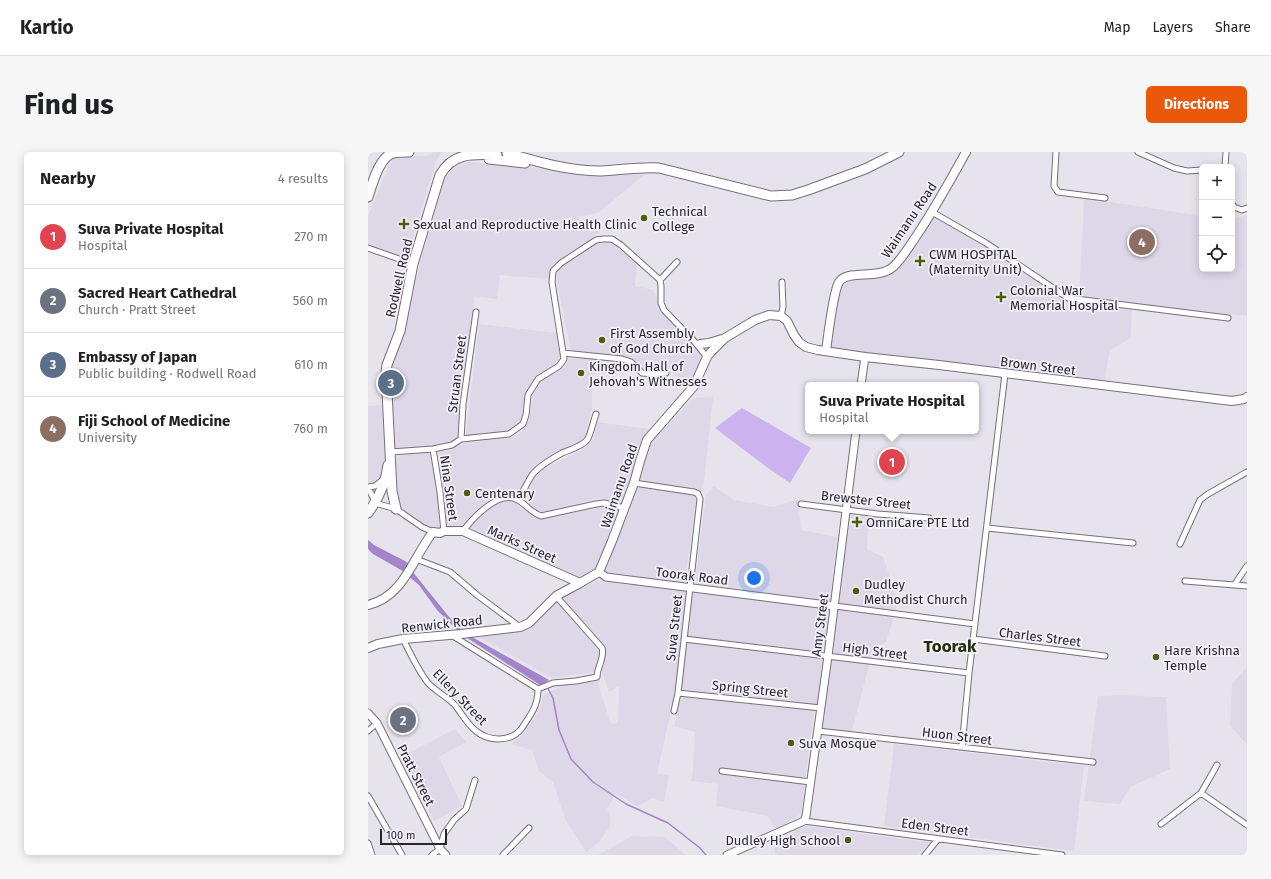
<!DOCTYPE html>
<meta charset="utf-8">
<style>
:root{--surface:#fff;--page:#f6f6f6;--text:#202124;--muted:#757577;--line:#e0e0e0;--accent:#ea580c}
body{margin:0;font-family:"Fira Sans",sans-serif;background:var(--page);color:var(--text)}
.controls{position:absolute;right:12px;top:12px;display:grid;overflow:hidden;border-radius:6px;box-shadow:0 2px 10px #0003}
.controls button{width:36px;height:36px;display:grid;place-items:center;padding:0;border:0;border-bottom:1px solid var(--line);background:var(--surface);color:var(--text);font:20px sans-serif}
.scale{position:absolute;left:12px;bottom:10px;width:67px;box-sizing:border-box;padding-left:4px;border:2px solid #27262a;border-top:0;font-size:11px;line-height:14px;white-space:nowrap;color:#27262a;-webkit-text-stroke:3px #f4f0fb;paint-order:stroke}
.you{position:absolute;left:386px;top:426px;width:14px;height:14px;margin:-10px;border:3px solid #fff;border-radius:50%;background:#1a73e8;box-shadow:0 0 0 6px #1a73e833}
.badge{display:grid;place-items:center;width:26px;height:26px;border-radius:50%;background:var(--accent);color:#fff;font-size:13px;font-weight:700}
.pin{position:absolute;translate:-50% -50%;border:2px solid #fff;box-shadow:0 1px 4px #0006}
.popup{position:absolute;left:437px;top:230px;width:174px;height:52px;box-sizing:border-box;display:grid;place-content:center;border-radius:6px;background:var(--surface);filter:drop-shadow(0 1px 3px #0005);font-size:13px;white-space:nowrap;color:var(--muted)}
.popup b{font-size:15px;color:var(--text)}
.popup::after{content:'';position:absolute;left:50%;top:100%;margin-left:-8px;border:8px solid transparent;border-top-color:var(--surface)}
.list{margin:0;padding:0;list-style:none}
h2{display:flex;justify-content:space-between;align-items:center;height:52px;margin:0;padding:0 16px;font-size:17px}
h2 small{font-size:13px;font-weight:400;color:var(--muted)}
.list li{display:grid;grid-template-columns:26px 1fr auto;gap:12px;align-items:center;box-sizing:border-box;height:64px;padding:0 16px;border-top:1px solid var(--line)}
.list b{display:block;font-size:15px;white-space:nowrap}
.list p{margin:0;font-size:13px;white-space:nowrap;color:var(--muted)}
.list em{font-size:13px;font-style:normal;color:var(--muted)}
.icon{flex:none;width:22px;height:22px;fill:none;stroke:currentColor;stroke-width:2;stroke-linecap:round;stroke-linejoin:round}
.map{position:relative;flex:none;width:879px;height:703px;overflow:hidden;border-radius:6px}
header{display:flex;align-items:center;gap:24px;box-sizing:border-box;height:56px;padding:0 20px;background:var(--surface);border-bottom:1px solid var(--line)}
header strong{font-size:19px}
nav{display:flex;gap:22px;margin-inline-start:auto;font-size:14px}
.intro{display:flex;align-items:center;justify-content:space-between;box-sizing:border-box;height:96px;padding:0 24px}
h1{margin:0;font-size:28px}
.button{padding:10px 18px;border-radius:6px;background:var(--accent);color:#fff;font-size:14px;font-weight:700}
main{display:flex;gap:24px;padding:0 24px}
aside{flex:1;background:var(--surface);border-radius:6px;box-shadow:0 2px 10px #0003}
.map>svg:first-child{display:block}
.built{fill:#ded7e8}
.green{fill:#ccb3f0}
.water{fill:#a485cc}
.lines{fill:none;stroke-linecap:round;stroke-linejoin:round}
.stream{stroke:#a485cc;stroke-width:1.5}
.street-casing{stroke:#747079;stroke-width:7}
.secondary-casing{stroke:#747079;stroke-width:9}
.primary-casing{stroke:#747079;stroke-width:10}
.highway-casing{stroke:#747079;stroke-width:11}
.street{stroke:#fff;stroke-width:5}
.secondary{stroke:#fff;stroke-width:7}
.primary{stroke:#fff;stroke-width:8}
.highway{stroke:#fff;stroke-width:9}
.poi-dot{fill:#48600c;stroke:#f4f0fb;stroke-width:1.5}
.labels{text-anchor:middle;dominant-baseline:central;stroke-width:3.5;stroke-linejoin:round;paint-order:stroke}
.poi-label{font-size:13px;fill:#27262a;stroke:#f4f0fb;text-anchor:start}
.street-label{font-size:13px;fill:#27262a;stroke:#f4f0fb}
.district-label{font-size:17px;font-weight:bold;fill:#232f0a;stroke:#f4f0fb}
</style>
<header>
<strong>Kartio</strong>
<nav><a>Map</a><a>Layers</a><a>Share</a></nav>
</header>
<div class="intro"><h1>Find us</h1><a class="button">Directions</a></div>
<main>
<aside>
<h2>Nearby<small>4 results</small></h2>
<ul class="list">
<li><span class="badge" style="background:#e0444e">1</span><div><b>Suva Private Hospital</b><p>Hospital</p></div><em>270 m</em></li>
<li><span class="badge" style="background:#6b7280">2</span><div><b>Sacred Heart Cathedral</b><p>Church · Pratt Street</p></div><em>560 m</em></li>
<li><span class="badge" style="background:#5c6f8a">3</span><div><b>Embassy of Japan</b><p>Public building · Rodwell Road</p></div><em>610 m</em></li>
<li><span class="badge" style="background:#8d6e63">4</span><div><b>Fiji School of Medicine</b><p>University</p></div><em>760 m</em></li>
</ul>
</aside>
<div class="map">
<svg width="879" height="703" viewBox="0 0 879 703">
<rect width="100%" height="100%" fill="#e7e3ed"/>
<path class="built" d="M66 0H73L68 10 38 107 0 94V64L16 25 26 5 58 4Z
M100 10 228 22 281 19 230 61 208 65 232 80 185 112 181 127 132 123 129 147 106 144 104 183 93 285 84 290 66 294 25 297 21 214 26 198 35 186 51 115 76 26 86 16Z
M716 46 834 64V117H864V67L879 63V164L711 146Z
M563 61 618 93 699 148 764 155 763 186 742 198 736 231 458 196 473 130 482 126 524 118Z
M241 89 269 111 267 134 286 138 291 158 339 204 326 231 314 228 299 216 276 218 265 206 203 198 188 126 191 117 226 92Z
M111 172 190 181 194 206 176 220 167 224 157 242 155 263 153 270 140 279 98 284Z
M201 206 228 208 224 239V257L217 284 212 289 192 299 163 318 148 344 135 341 123 346 118 353 93 375 79 376 75 340H72L67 313 72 312 71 300 81 298 99 290 144 286 153 280 160 270 166 242 173 229 196 216Z
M345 245 335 339 268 333 281 291 313 260 322 248 326 246Z
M16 253 19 321 0 348V254Z
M229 270 288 278 277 289 256 352 232 346 177 360 167 358 155 347 169 322 176 317 214 298 225 288Z
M65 301 75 378 57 376 29 355 28 307 32 303Z
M266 334 323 341 328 347 317 430 280 429 244 425 233 419Z
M346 334 366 348 406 355 430 347 433 378 469 385 462 449 327 431 338 343Z
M147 350 160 361 172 367 237 354 254 358 226 422 212 426 100 377 113 361 126 351Z
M483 363 511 366 500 378 499 397 515 405 526 435 528 458 518 490 506 495 483 582 451 577 478 383H480Z
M228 429 318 439 307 540 289 622 301 623 296 650 284 646 270 654 248 642 239 657 242 661V675L231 690 218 700 198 669 185 630 171 619 164 598 142 592 155 583 172 558 175 543 191 535 229 529 243 572 250 571 251 534 241 540 234 519 184 526 109 484 152 478 164 474 195 444Z
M321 438 463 456 450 553 310 537Z
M879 508V592L862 574 864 532 879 515Z
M753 543 798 545 802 617 762 635 752 652 716 649 730 544Z
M313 545 446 559 433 662 408 679 400 664 348 654 350 632 323 629 325 620 327 580 306 574Z
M87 577 98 590 71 605 94 654 66 669 35 604Z
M526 592 716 614 706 699 516 674Z
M437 674 534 687 562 690 550 703H407L406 690Z
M264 684 297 685 318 703H230Z"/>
<path class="green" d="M374 256 443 296 422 331 400 316 347 276Z"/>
<path class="water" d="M0 388 6 393 37 409 40 411 44 419 82 466 97 481 181 528 172 533 93 482 69 458 51 433 33 418 5 402 0 397Z"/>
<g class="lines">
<path class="stream" d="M177 531 185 546 191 578 203 607 225 630 258 652 300 671 332 696 338 703"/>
<g class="street-casing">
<path id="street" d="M688 0 686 34 690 40 737 46
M770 0 806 16 819 19 834 18
M857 15 858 0
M864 51 866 55 874 58 879 56
M564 60 618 91 700 146 860 166
M0 96 45 112
M292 128 309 110
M413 164 415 155 414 130
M195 201 254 207 263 210 274 221 287 222 298 221
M93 287 95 252 108 160
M65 297 72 340 76 379
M23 300 65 297 84 293 93 287 141 282 155 272 158 263 160 243 170 227 191 214 196 207 184 130 185 119 193 111 228 88 235 87H244L253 93 292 128 293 134V151L296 158 325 188 339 205
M266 331 326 340 330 342 332 347 310 541 306 559
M0 335 7 334 16 327
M0 336 7 349
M150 348C155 340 159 331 164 323 171 314 185 306 194 301 203 297 213 295 219 288 222 285 226 267 228 262
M7 351 28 357 54 375 65 380
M433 352 510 362 561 366
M619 376 765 391
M95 379C105 366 131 337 150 348 159 353 162 360 173 364L228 352 236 351 256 356
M812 392 832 348 840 342 879 320
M48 407 82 420 109 443 152 475
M817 429 879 434
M867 432 879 414
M467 454 607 472
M85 484 170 537
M35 487C41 499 53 524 61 532 69 540 79 545 87 553 94 562 99 572 108 579 121 590 144 590 154 576 163 562 170 554 170 537
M316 487 601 521
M605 487 737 504
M170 537 185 531 208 529 229 525C229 515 237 506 234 496L188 444
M310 541 453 556
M0 579 9 571
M450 579 725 610
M594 595 601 521 637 222
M354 619 443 630
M833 641 879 673
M0 644 34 703
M436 669 694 703
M793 672 833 641 849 613
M0 691 4 703
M64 703 72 697 76 682 86 668 98 657 107 628
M135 703 161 676
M557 703 570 687"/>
</g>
<g class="secondary-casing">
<path id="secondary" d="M493 233 497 205
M231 420 238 425 467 454
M0 561 9 571 72 697 78 703
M359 703 436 669 438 664 460 504 488 279"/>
</g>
<g class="primary-casing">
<path id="primary" d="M332 192 341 191 354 187
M458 199C460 185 465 140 471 130 480 117 510 128 525 115 534 107 540 96 547 86 566 58 582 29 598 0
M0 453C36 445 45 405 65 380L72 381 76 379H95L212 431 231 420 244 389 266 331 272 309 279 288 326 234 339 205 343 200 357 186 387 168 401 163 413 164 419 169 426 183 431 190 438 195 450 198 497 205 571 213 864 249 876 247 879 245
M0 496 10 492 35 487 93 482 152 475 161 471 188 444 212 431"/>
</g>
<g class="highway-casing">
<path id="highway" d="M139 1C170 10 200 19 233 19 252 18 271 15 291 16L403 44 424 43 440 38 497 17 531 0
M121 7 157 11
M0 45C4 33 11 5 25 1 30 0 36 0 41 0
M28 357 24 339 18 220 19 213 32 179 45 112 72 23C85 0 105 2 129 3
M0 361C10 347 18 330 20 313"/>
</g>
<use href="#street" class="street"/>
<use href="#secondary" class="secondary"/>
<use href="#primary" class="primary"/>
<use href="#highway" class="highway"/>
</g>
<g class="poi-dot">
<circle cx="276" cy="66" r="4"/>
<path d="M34 66h4v4h4v4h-4v4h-4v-4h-4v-4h4z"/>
<path d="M550 103h4v4h4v4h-4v4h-4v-4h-4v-4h4z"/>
<path d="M631 139h4v4h4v4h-4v4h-4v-4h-4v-4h4z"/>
<circle cx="234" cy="188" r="4"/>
<circle cx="213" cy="221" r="4"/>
<circle cx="99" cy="341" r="4"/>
<path d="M487 364h4v4h4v4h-4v4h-4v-4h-4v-4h4z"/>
<circle cx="488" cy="439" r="4"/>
<circle cx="788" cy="505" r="4"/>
<circle cx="423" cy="591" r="4"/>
<circle cx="480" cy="688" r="4"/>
</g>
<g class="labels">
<g class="poi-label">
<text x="284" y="59">Technical<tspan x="284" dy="15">College</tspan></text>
<text x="45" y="72">Sexual and Reproductive Health Clinic</text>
<text x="561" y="102">CWM HOSPITAL<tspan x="561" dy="15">(Maternity Unit)</tspan></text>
<text x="642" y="138">Colonial War<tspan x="642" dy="15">Memorial Hospital</tspan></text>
<text x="242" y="181">First Assembly<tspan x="242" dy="15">of God Church</tspan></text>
<text x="221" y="214">Kingdom Hall of<tspan x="221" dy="15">Jehovah's Witnesses</tspan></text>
<text x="107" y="341">Centenary</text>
<text x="498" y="370">OmniCare PTE Ltd</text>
<text x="496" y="432">Dudley<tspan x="496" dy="15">Methodist Church</tspan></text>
<text x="796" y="498">Hare Krishna<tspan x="796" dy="15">Temple</tspan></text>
<text x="431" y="591">Suva Mosque</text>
<text x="472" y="688" text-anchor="end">Dudley High School</text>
</g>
<g class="street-label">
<text transform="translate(541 68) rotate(-56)">Waimanu Road</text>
<text transform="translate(31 126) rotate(-77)">Rodwell Road</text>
<text transform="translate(670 214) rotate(7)">Brown Street</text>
<text transform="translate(89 222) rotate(-83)">Struan Street</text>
<text transform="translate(251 334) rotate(-71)">Waimanu Road</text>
<text transform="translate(81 336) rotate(82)">Nina Street</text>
<text transform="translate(498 348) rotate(6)">Brewster Street</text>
<text transform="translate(154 392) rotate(24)">Marks Street</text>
<text transform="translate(324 424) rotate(7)">Toorak Road</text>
<text transform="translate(74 472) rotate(-6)">Renwick Road</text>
<text transform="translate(452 473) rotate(-83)">Amy Street</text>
<text transform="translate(306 476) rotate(-84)">Suva Street</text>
<text transform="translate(672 485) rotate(7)">Charles Street</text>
<text transform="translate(507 499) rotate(7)">High Street</text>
<text transform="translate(382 537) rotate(6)">Spring Street</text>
<text transform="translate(92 545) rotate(46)">Ellery Street</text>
<text transform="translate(589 584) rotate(7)">Huon Street</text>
<text transform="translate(48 623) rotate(63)">Pratt Street</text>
<text transform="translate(567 675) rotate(7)">Eden Street</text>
</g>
<g class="district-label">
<text x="582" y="494">Toorak</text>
</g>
</g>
</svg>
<div class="controls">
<button>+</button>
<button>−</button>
<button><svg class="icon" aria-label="locate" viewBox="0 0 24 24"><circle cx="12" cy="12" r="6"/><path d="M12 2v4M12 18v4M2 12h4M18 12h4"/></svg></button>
</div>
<div class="scale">100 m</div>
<div class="you"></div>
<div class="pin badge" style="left:524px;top:310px;background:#e0444e">1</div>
<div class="popup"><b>Suva Private Hospital</b>Hospital</div>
<div class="pin badge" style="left:35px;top:568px;background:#6b7280">2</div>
<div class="pin badge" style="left:23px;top:231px;background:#5c6f8a">3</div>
<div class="pin badge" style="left:774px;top:90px;background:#8d6e63">4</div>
</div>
</main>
